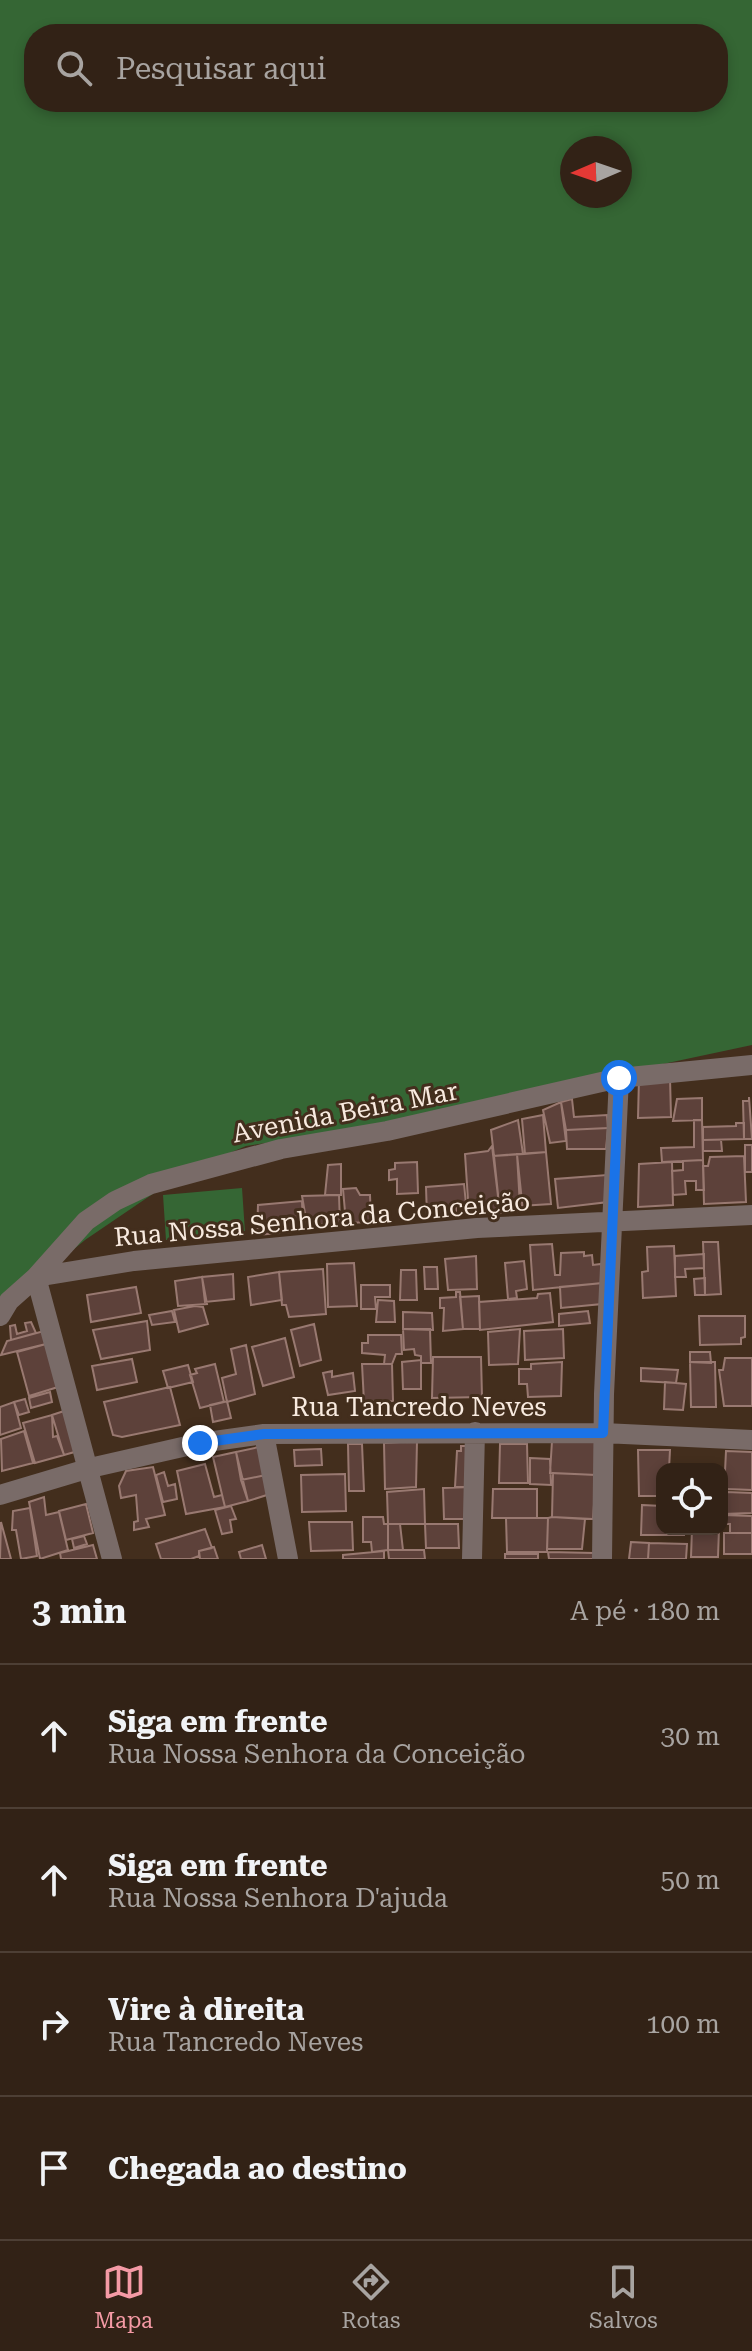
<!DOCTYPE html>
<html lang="pt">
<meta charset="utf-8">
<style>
:root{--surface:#322216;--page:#3d2f23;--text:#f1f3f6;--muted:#a8a4a1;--line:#4d3f35;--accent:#f49aa5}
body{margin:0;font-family:"Roboto Serif",serif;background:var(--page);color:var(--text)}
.controls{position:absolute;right:24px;bottom:24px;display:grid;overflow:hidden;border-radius:16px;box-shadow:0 4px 12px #0003}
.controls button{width:72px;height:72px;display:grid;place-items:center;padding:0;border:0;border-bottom:2px solid var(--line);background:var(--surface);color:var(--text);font:40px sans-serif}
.compass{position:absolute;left:560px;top:136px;width:72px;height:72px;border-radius:50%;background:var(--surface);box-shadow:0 4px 12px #0003;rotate:268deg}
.stop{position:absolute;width:24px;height:24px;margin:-18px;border:6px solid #1a73e8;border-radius:50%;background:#fff}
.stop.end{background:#1a73e8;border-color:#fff;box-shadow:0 2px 8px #0008}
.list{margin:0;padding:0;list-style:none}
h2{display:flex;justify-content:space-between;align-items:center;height:104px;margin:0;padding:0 32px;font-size:34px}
h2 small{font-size:26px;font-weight:400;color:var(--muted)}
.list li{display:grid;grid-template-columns:52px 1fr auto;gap:24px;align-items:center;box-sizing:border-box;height:144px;padding:0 32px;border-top:2px solid var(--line)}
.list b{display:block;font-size:30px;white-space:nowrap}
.list p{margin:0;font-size:26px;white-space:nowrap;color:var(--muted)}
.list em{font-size:26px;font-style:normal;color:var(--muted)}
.icon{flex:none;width:44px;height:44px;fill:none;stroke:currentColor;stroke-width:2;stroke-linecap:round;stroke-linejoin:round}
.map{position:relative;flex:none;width:752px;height:1559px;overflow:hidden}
.search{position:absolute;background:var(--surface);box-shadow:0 4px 12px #0003;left:24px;right:24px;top:24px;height:88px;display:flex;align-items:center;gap:20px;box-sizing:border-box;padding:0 28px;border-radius:32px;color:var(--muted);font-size:30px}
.sheet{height:680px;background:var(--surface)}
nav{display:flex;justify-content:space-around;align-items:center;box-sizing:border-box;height:112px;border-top:2px solid var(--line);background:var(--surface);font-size:22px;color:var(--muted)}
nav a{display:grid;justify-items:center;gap:4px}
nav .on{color:var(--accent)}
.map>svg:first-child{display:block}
.green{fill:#356634;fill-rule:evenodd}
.building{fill:#5d413a;stroke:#997971;stroke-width:2}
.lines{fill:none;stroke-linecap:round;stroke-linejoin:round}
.street{stroke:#796b68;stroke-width:20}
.route{stroke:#1a73e8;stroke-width:10}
.labels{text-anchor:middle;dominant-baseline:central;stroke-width:6;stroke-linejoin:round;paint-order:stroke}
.street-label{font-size:26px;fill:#f8eadf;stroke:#432e1d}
</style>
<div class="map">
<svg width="752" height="1559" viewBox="0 0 752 1559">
<rect width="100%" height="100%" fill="#432e1d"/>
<path class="green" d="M0 0H752V1045L368 1127 246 1146 185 1172 85 1240 17 1296 0 1323ZM34 34H718V102H34ZM572 148H620V196H572Z
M242 1188 245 1232 166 1240 163 1195Z"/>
<path class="building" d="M639 1078H670L671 1117 638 1118Z
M749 1097 752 1139H744L743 1101H749Z
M702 1098V1120L673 1121 677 1099Z
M572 1099 574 1117 607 1115 608 1128 566 1130 561 1102Z
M561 1102 566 1141 550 1143 543 1110Z
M543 1115 546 1152 525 1154 522 1119Z
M518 1120 523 1154 494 1156 491 1130Z
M694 1120H702L703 1160 662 1162 661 1148 694 1147Z
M736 1123H744V1139L703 1140V1127L736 1126Z
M608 1128 606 1149H567L566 1130Z
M703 1140H721L722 1151H703Z
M745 1145H752V1172H745Z
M492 1146 500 1213 469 1215 465 1154 488 1151Z
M546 1152 551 1204 520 1206 517 1154Z
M517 1154 523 1211 500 1213 494 1156Z
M744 1156 746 1202 704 1204 703 1166H708L710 1157Z
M703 1160 704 1190H696V1181H685L686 1194 673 1195 672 1171 683 1170V1161Z
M417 1162 418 1193 397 1194V1179L389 1180V1170L395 1169V1163Z
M672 1162 673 1205 638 1207 639 1164Z
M341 1164V1195H325L328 1165Z
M607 1175 608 1202 558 1208 555 1179Z
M464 1184 466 1204H456V1215L427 1217 426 1187Z
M356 1188 360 1195H370L371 1222 346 1223 343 1189Z
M339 1195 340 1224 307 1225 302 1196Z
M302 1201 303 1231 257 1235 258 1205Z
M703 1242H718L721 1294 705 1295Z
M552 1244 555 1275H560L561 1253 584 1252V1256L592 1255 593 1265 601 1264 602 1283 533 1290 530 1245Z
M674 1246 676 1296 643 1298 642 1272 648 1271 647 1247Z
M704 1254V1268L685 1269 686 1277H675V1256Z
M476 1256 477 1289 448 1290 445 1259Z
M524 1261 527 1289 516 1291 517 1298 508 1299 505 1263Z
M354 1263 357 1306 328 1307 327 1264Z
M424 1267H437L438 1289H425Z
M323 1269 326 1314 289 1317 286 1305H282L279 1272Z
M401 1270H416L417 1300H400Z
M279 1272 282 1300 251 1305 248 1277Z
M233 1274 234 1299 205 1302 202 1277Z
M202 1277 207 1304 178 1306 175 1281Z
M705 1278V1295H695L694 1279Z
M602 1283V1304L561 1308 560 1287Z
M361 1285H390V1297H375L376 1309H361Z
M136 1287 141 1313 91 1322 87 1295Z
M456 1292H460L463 1329 443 1331 444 1308H440V1298L456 1297Z
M550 1293 553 1322 480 1330 479 1302 537 1298 538 1294Z
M479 1296 480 1329H463L460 1297Z
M378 1300 394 1301 395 1322H376Z
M195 1306 203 1307 208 1324 179 1332 174 1310Z
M172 1311 175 1322 152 1325 149 1315Z
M588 1311 590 1323 559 1326V1314Z
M403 1312 432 1313 433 1330 403 1329Z
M699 1316H745V1337L741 1338V1344L700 1345Z
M147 1321 150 1350 101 1359 93 1330Z
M31 1322 36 1333 11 1340 10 1326 15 1325 17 1334 27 1331 25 1323Z
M314 1324 321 1360 300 1366 291 1330Z
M403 1329H430L431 1363H421V1356L415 1355 414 1349 404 1350Z
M520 1329 518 1364 489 1365 488 1332Z
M563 1329 564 1358 525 1360 524 1331Z
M44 1331 46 1344 1 1355 7 1341Z
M368 1335H401L402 1354H396L392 1364H384L385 1355 362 1353V1343H368Z
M285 1338 294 1377 263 1386 252 1347Z
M46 1344 58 1387 29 1396 17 1352Z
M246 1345 255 1394 227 1402 222 1378 236 1374 231 1349Z
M690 1352H710L711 1363 690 1362Z
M433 1357H481L482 1397 432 1398Z
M725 1358H752V1406H724L719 1370H723Z
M132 1359 137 1382 97 1390 92 1366Z
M421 1360V1389H403L402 1362Z
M562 1362 561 1396 528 1397 527 1384H519V1369H531V1364Z
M690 1362H715L716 1407H691Z
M215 1364 224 1402 200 1408 190 1375 197 1373 195 1369Z
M362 1364H392L393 1401 364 1402Z
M188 1365 193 1382 168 1388 163 1371Z
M641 1368 678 1370 676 1383 641 1381Z
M332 1371V1377L353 1373 355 1391 328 1395 323 1373Z
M665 1382 686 1384 683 1410 664 1409Z
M170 1387 180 1425 122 1437 113 1435 104 1402Z
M50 1392 52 1402 31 1408 29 1398Z
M25 1399 29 1412 19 1415 14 1402Z
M227 1401 231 1418 213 1422 210 1405Z
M14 1402 21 1428 0 1435V1407Z
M64 1411 78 1451 64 1455 52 1415Z
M52 1415 53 1437 57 1436 64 1455 35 1463 23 1423Z
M24 1431 33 1463 2 1471 1 1439Z
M417 1441 416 1487 385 1489 384 1443Z
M552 1441 599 1442 598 1475 550 1473Z
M348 1444H362L364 1491H349Z
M500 1444H527L528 1483H499Z
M461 1446H471L470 1487H455L457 1451H461Z
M259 1447 266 1475 241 1480 236 1452Z
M321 1449 322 1465 295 1466 294 1450Z
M638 1450H670L669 1469H662V1496H639Z
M726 1451 752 1452V1490L727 1489 724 1492Z
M236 1452 248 1501 225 1507 213 1457Z
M530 1458 550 1459 551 1485 530 1484Z
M205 1464 214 1497 222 1495 225 1507 186 1514 177 1471Z
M153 1467 165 1515 146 1519 149 1527 134 1530V1522L138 1521 136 1495 121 1498 119 1486 126 1471Z
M164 1472 168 1486 175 1484 177 1499 163 1502 156 1475Z
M553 1473 596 1475 593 1519 552 1517Z
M345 1474 346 1511 302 1512 301 1475Z
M266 1475 270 1494 248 1501 241 1480Z
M470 1487 469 1519H444L443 1488Z
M424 1489 425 1524H388L387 1492Z
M493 1489H537V1518H492Z
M727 1492 752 1493V1513L722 1514V1498Z
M44 1497 46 1515 59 1512 68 1550 40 1559 29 1502Z
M86 1504 93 1533 66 1540 59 1511Z
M642 1505 662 1506V1529H684V1535H641Z
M231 1506 236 1519 230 1520 232 1532 222 1534 215 1510Z
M30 1508 37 1556 21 1559 16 1530H12L13 1511Z
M723 1515 752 1516V1533H730V1524H723Z
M363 1517H383L384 1524H388V1550L372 1552 371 1542H363Z
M552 1517 585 1519 582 1549H547L548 1518Z
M506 1518H548L547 1552H507Z
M1 1522 11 1559H0Z
M309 1522H352L353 1550 311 1551Z
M388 1524H400L403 1550H388Z
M425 1524H458L459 1548H426Z
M205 1529 212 1548 199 1551V1556L191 1559H161L156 1544Z
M692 1529H719L718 1557H691Z
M724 1533H752V1554H724Z
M84 1536 87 1544 74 1548 72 1539Z
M631 1542 649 1543 648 1559H629Z
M649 1543 687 1544 686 1559H648Z
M93 1545 97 1559H61L60 1553Z
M262 1545 266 1559H241L239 1552Z
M214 1547 218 1559H200L199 1551Z
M388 1550H424L425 1559H389Z
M384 1551V1559H343V1555Z
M548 1552 594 1553V1559H549Z
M505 1554H538V1559H505Z"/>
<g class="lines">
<path class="street" d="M36 1277 134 1261 477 1228 752 1215
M36 1277 112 1559
M0 1316 9 1301 36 1277 86 1221 115 1201 151 1184 281 1149 387 1131 619 1078 752 1065
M264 1434 288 1559
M0 1495 90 1468 200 1443 264 1434 603 1433 752 1440
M472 1559 475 1432
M602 1559 604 1394 619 1078"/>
</g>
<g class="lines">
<path class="route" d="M200 1443 264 1434 603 1433 619 1078"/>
</g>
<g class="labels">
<g class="street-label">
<text transform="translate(345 1112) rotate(-11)">Avenida Beira Mar</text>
<text transform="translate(322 1219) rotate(-5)">Rua Nossa Senhora da Conceição</text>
<text x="419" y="1407">Rua Tancredo Neves</text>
</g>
</g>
</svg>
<div class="controls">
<button><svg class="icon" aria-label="locate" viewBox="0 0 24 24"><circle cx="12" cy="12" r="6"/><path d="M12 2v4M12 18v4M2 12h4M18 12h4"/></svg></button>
</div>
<svg class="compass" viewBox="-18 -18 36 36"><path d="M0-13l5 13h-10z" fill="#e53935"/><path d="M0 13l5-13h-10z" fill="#a8a4a1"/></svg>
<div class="stop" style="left:619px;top:1078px"></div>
<div class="stop end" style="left:200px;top:1443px"></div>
<div class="search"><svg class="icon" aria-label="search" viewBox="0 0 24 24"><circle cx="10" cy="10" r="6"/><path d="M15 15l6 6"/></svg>Pesquisar aqui</div>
</div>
<section class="sheet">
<h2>3 min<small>A pé · 180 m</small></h2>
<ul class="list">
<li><svg class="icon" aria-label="ahead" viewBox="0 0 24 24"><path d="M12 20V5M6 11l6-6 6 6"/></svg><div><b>Siga em frente</b><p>Rua Nossa Senhora da Conceição</p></div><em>30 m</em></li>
<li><svg class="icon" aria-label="ahead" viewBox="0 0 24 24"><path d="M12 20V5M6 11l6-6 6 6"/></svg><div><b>Siga em frente</b><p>Rua Nossa Senhora D'ajuda</p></div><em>50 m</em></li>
<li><svg class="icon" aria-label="right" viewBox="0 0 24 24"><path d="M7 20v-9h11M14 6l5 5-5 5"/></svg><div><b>Vire à direita</b><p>Rua Tancredo Neves</p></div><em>100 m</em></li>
<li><svg class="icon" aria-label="arrive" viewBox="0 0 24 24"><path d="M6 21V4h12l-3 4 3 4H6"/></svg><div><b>Chegada ao destino</b></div></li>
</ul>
</section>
<nav>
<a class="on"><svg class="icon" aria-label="map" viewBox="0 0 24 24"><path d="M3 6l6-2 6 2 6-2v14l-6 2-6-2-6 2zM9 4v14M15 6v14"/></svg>Mapa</a>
<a><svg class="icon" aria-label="directions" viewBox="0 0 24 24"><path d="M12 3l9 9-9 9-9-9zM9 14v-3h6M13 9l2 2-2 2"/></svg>Rotas</a>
<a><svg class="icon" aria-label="saved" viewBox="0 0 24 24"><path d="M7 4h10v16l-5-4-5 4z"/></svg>Salvos</a>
</nav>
